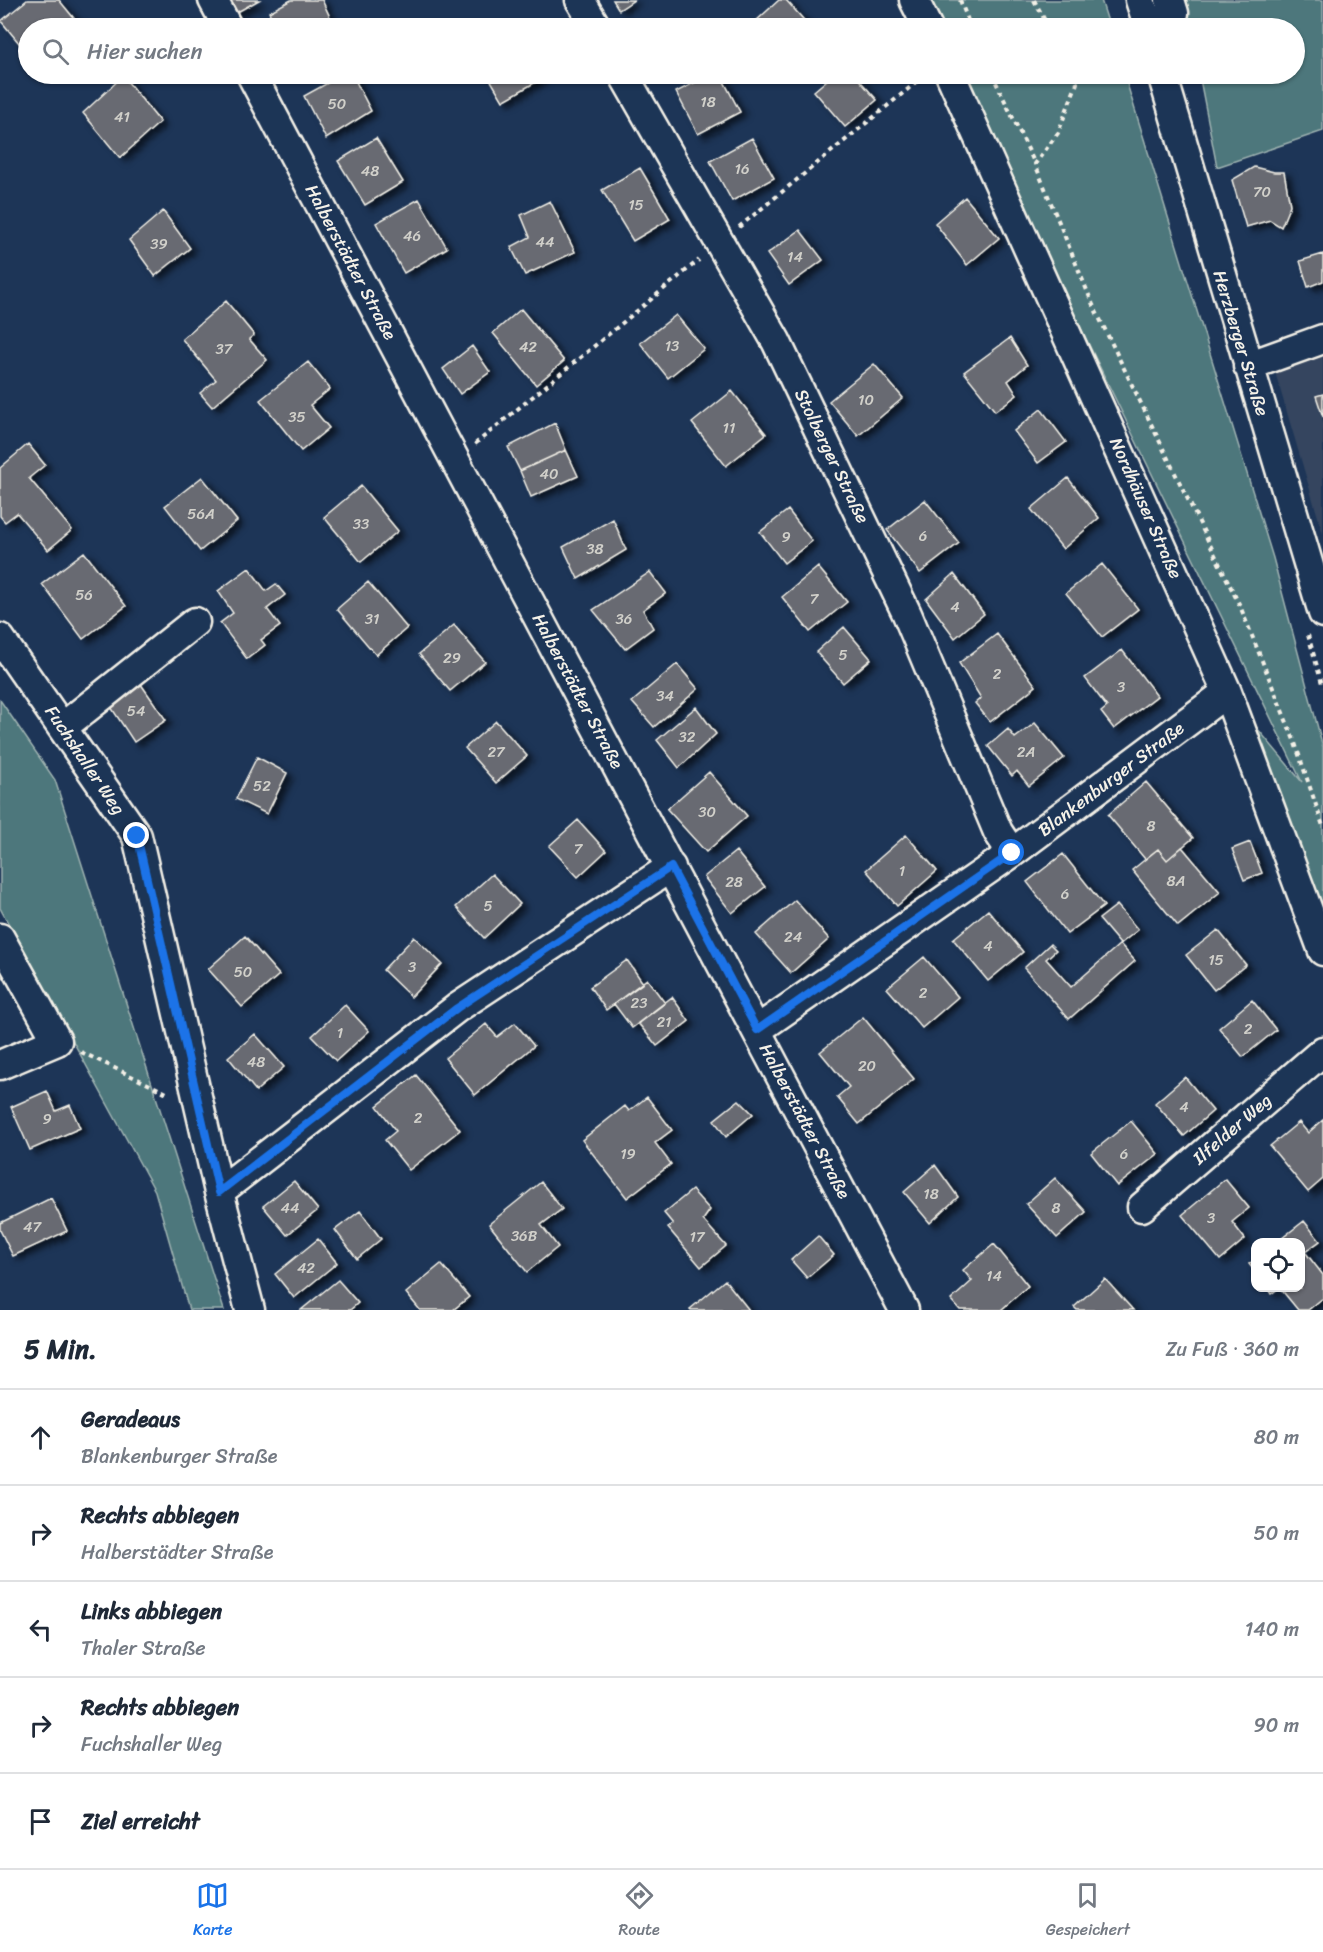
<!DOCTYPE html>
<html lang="de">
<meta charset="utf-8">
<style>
:root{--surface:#fff;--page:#f6f6f7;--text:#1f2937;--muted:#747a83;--line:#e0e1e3;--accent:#1a73e8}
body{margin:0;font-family:Sriracha,sans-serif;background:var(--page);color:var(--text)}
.controls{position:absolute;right:18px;bottom:18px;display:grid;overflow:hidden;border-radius:12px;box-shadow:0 2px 4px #0004}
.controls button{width:54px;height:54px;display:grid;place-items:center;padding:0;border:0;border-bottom:2px solid var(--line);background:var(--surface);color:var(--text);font:30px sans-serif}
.stop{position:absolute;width:18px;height:18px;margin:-14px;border:4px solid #1a73e8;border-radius:50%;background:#fff}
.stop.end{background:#1a73e8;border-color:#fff;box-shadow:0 2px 6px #0008}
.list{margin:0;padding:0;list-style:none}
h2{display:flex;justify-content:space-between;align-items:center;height:78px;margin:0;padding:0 24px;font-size:26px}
h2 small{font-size:20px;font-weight:400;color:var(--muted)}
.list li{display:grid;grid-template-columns:39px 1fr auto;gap:18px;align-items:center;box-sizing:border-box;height:96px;padding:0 24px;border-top:2px solid var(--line)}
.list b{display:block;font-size:22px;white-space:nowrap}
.list p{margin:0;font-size:20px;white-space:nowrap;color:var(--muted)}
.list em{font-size:20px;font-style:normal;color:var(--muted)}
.icon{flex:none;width:33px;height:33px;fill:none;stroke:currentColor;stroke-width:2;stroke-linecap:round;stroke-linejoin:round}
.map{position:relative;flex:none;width:1323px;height:1310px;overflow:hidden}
.search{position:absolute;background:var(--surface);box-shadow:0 2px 4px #0004;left:18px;right:18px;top:18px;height:66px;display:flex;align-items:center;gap:15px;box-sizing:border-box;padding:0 21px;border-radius:33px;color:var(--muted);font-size:22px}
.sheet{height:558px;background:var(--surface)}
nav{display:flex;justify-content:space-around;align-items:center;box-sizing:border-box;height:84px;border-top:2px solid var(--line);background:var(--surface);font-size:16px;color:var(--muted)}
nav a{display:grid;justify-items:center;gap:3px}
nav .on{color:var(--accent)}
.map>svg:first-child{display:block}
.built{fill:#34455f}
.green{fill:#4d777c;stroke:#a0b4b2;stroke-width:1.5}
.building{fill:#686b72;stroke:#f4f1e8;stroke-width:1.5;filter:url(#shadow)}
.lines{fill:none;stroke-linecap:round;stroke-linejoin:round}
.minor-casing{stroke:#f4f1e8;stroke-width:33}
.path{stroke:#f4f1e8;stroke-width:4;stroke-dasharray:4.5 4.5;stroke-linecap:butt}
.minor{stroke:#1d3557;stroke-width:28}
.route{stroke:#1a73e8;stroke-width:8}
.labels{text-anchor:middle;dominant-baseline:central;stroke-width:4.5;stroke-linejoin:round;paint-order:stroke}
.number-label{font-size:15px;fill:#d1d0ca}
.street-label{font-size:18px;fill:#f4f1e8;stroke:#1d3557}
</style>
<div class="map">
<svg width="1323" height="1310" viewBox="0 0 1323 1310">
<defs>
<filter id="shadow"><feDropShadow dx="6" dy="4" stdDeviation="3" flood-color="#0009"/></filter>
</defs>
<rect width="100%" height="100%" fill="#1d3557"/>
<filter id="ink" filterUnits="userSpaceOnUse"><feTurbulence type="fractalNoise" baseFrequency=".0167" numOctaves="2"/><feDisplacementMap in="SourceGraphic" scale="12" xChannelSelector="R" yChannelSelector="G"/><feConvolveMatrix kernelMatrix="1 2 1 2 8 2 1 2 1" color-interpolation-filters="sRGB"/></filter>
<g filter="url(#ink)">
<path class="built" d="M1323 356V534L1275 372Z"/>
<path class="green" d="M922 0H1101L1110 28H935Z
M1185 0H1323V131L1217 167 1199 74H1294V28H1191Z
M957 74H1124L1273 558 1323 747V951L1227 692 1302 782Z
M0 700 55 780 224 1310H189L155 1191 0 908Z"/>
<path class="building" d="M27 0H59L82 28H28V54L1 21Z
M223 0H259L232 15Z
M291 0H322L335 28H277L269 12Z
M613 0H634L619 10Z
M779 0H786L811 28H763L756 21Z
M344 74H352L371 111 326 139 304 96Z
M487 74H538L541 79 503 101Z
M712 74H720L740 112 698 134 676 92Z
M834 74H854L877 100 845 127 814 91Z
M123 76 160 122 120 158 83 113Z
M376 138 403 182 365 205 338 161Z
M752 138 774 178 732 201 710 161Z
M1254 167 1274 172H1284L1290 205 1281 227 1270 220 1246 227 1232 180Z
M640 168 670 219 633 241 602 190Z
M965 197 999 238 967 265 935 223Z
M419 199 447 248 404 273 376 223Z
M550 201 575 252 525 275 511 247 530 237 521 215Z
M163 211 190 248 155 276 129 240Z
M800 230 823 260 789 285 767 254Z
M1323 254V281L1308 287 1300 261Z
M226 301 254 335 249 339 267 360 212 407 200 393 216 380 182 339Z
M521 309 564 361 536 385 493 333Z
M676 315 704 349 668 378 640 343Z
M1010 338 1027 365 1008 381 1017 395 995 411 964 372Z
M472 346 490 372 460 394 443 369Z
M308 362 330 389 310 405 329 428 301 451 260 400Z
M874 364 903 398 858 436 829 401Z
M732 391 766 434 726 466 692 423Z
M1323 394V417L1316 396Z
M1041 409 1066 442 1038 463 1014 431Z
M555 423 566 450 520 471 508 447Z
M28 444 45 465 29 478 72 530 48 550 17 513 5 522 0 516V468Z
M566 450 578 476 531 497 520 471Z
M202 477 237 521 200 551 165 506Z
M1068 478 1099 518 1063 549 1031 509Z
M361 486 398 531 361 562 324 517Z
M925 500 959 543 920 573 887 530Z
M788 510 812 541 784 563 760 532Z
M613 519 626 550 578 579 563 547Z
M84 552 126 606 83 639 42 584Z
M1102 564 1138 609 1102 637 1066 593Z
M818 567 847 602 810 632 782 597Z
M249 568 266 591 276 584 285 595 267 609 280 626 261 640 265 645 247 659 220 623 233 613 218 591Z
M650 572 666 593 643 610 653 628 625 649 593 610Z
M954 574 984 614 955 638 926 599Z
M368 582 407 628 376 655 337 609Z
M454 625 485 662 450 691 419 654Z
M844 627 871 659 843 683 816 652Z
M997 634 1036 686 990 722 975 703 981 698 959 663Z
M1122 650 1157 696 1114 729 1101 712 1107 707 1085 678Z
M677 664 698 689 654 727 632 702Z
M138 680 166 720 134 742 107 701Z
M696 707 716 734 679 768 657 740Z
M496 721 527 756 496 783 465 748Z
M1035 723 1064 758 1029 786 1017 771 1012 776 988 746 1008 729 1015 738Z
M257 757 287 773 267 814 236 799Z
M709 772 747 816 706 852 667 809Z
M1146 782 1193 838 1167 860 1158 849 1145 859 1108 815Z
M578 820 606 851 578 877 549 846Z
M906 835 937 871 897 906 866 870Z
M1250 842 1262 873 1244 880 1232 849Z
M1182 847 1220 892 1178 926 1132 870 1158 849 1167 860Z
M736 851 765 887 732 913 704 877Z
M1063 854 1104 906 1067 934 1027 882Z
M492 874 520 904 484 938 456 907Z
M795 900 829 939 791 973 756 934Z
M1117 905 1138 930 1120 944 1099 919Z
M988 910 1023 952 988 981 953 939Z
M1218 930 1246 965 1214 990 1186 955Z
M245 936 279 975 242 1007 208 969Z
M414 937 442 964 411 997 383 970Z
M1050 944 1056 950 1046 959 1071 987 1120 944 1135 961 1069 1019 1024 968Z
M924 957 958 997 922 1028 887 988Z
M627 960 643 983 606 1010 590 987Z
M647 979 665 1003 632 1028 614 1004Z
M672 997 689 1021 657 1046 638 1023Z
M1252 1000 1276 1030 1243 1057 1219 1028Z
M345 1005 369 1031 336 1061 312 1036Z
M863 1017 914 1079 859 1124 837 1097 849 1087 820 1052Z
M515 1023 534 1046 475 1095 445 1058 486 1024 497 1037Z
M255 1034 284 1067 256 1091 228 1057Z
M416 1075 460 1130 409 1170 385 1140 396 1131 377 1106Z
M1185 1077 1213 1111 1184 1136 1155 1103Z
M47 1091 56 1111 70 1105 80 1128 30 1150 11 1107Z
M647 1097 672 1130 655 1143 671 1164 627 1198 582 1140 625 1106 629 1111Z
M739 1100 753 1114 726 1137 714 1120Z
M1323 1120V1179L1308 1192 1270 1146 1299 1122 1308 1133Z
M1131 1121 1158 1154 1117 1186 1091 1153Z
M935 1165 958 1197 930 1223 904 1192Z
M1055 1178 1086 1212 1057 1238 1026 1204Z
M1225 1179 1249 1208 1232 1222 1245 1239 1220 1260 1182 1215Z
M294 1181 318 1210 287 1235 263 1206Z
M541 1182 562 1209 541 1225 558 1247 527 1272 489 1224Z
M692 1190 710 1210 703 1220 726 1246 701 1267 668 1228 673 1224 664 1213Z
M51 1198 67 1231 13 1256 0 1230V1223Z
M360 1211 381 1239 357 1259 335 1230Z
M1304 1221 1320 1241 1305 1252 1323 1275V1298L1308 1310H1298L1280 1288H1300V1242H1277Z
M818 1236 834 1255 807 1278 791 1260Z
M318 1239 337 1263 294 1298 275 1274Z
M994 1244 1028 1286 1001 1310H960L951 1300 972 1281 963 1270Z
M1256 1259V1273L1249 1264Z
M441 1264 469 1297 453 1310H420L406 1293Z
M1105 1279 1133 1310H1077L1074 1307Z
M338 1280 358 1303 350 1310H301Z
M725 1280 749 1310H691L690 1309Z
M1267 1288H1279L1271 1294Z"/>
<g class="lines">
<g class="minor-casing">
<path id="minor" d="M213 0 228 28
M580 0 597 28
M914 0 928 28
M1140 0 1149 28
M1148 25 1174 13 1170 0
M251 74 904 1310
M623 74 776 341 907 614 998 832 1012 853
M950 74 1227 692 1323 951
M1162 74 1323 613
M1248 366 1323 339
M0 638 137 836 219 1192 250 1310
M63 727 195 622
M0 938 57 1041 0 1065
M757 1030 1012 853 1227 692
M219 1192 457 1008 671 867
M1142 1207 1323 1051"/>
</g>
<path class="path" d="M960 0 971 28
M1034 0 1049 28
M992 74 1035 164
M1072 74 1077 83 1058 133 1035 164 1093 305 1240 606 1294 740 1323 826
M739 227 924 76
M475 444 699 260
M1308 635 1323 687
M81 1052 169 1094"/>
<use href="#minor" class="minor"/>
</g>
</g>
<g class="lines" filter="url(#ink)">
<path class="route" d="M137 836 219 1192 457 1008 671 867 757 1030 1012 853"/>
</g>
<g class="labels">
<g class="number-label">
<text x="708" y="102">18</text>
<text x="337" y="104">50</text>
<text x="122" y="117">41</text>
<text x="742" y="169">16</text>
<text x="370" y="171">48</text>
<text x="1262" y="192">70</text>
<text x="636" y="205">15</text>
<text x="412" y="236">46</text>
<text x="545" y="242">44</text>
<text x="159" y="244">39</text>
<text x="795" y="257">14</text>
<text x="672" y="346">13</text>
<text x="528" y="347">42</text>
<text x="224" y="349">37</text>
<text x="866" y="400">10</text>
<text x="297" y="417">35</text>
<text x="729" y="428">11</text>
<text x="549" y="474">40</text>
<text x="201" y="514">56A</text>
<text x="361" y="524">33</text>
<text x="923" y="536">6</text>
<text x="786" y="537">9</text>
<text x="595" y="549">38</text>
<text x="84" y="595">56</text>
<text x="814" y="599">7</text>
<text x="955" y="607">4</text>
<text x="372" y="619">31</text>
<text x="624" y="619">36</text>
<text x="843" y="655">5</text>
<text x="452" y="658">29</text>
<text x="997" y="674">2</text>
<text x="1121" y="687">3</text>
<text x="665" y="696">34</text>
<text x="136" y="711">54</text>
<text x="687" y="737">32</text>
<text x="496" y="752">27</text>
<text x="1026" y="752">2A</text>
<text x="262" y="786">52</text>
<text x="707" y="812">30</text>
<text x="1151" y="826">8</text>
<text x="578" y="849">7</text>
<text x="902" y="871">1</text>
<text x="1176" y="881">8A</text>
<text x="734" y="882">28</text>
<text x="1065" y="894">6</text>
<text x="488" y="906">5</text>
<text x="793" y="937">24</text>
<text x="988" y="946">4</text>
<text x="1216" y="960">15</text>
<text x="412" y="967">3</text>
<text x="243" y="972">50</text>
<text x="923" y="993">2</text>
<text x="639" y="1003">23</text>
<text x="664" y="1022">21</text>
<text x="1248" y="1029">2</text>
<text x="340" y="1033">1</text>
<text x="256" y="1062">48</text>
<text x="867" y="1066">20</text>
<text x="1184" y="1107">4</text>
<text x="418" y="1118">2</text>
<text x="47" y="1119">9</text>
<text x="628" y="1154">19</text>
<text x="1124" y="1154">6</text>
<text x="931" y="1194">18</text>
<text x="290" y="1208">44</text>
<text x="1056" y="1208">8</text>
<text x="1211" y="1218">3</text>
<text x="32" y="1227">47</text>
<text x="524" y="1236">36B</text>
<text x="697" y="1237">17</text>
<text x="306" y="1268">42</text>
<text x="994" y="1276">14</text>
</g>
<g class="street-label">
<text transform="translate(351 262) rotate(62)">Halberstädter Straße</text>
<text transform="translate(1241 343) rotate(73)">Herzberger Straße</text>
<text transform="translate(832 456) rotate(64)">Stolberger Straße</text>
<text transform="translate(1146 508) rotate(66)">Nordhäuser Straße</text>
<text transform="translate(578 691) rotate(62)">Halberstädter Straße</text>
<text transform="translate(85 760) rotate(56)">Fuchshaller Weg</text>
<text transform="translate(1111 779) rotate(-37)">Blankenburger Straße</text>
<text transform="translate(805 1121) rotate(62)">Halberstädter Straße</text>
<text transform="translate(1232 1129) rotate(-41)">Ilfelder Weg</text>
</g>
</g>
</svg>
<div class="controls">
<button><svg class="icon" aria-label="locate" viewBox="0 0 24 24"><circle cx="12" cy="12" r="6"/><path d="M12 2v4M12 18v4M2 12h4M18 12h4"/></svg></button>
</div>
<div class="stop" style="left:1012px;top:853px"></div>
<div class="stop end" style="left:137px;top:836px"></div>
<div class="search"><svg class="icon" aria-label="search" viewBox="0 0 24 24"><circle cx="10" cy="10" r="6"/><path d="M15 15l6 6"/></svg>Hier suchen</div>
</div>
<section class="sheet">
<h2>5 Min.<small>Zu Fuß · 360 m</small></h2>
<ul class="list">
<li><svg class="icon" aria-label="ahead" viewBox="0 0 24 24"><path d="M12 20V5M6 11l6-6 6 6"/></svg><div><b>Geradeaus</b><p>Blankenburger Straße</p></div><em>80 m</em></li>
<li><svg class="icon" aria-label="right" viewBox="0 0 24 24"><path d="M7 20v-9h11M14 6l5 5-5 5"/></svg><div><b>Rechts abbiegen</b><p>Halberstädter Straße</p></div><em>50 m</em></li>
<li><svg class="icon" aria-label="left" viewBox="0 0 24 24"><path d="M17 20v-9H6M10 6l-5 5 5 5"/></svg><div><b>Links abbiegen</b><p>Thaler Straße</p></div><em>140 m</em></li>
<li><svg class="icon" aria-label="right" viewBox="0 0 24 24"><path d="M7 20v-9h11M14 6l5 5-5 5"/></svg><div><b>Rechts abbiegen</b><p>Fuchshaller Weg</p></div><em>90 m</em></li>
<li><svg class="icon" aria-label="arrive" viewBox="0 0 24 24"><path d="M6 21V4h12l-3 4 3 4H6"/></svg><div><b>Ziel erreicht</b></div></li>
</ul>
</section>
<nav>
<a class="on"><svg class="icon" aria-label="map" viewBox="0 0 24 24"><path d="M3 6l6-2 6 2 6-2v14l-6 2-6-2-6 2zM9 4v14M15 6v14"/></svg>Karte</a>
<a><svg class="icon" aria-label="directions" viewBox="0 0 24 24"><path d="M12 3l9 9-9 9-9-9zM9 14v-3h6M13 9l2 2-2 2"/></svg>Route</a>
<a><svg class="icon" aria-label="saved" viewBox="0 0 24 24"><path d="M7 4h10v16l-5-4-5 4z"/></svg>Gespeichert</a>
</nav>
